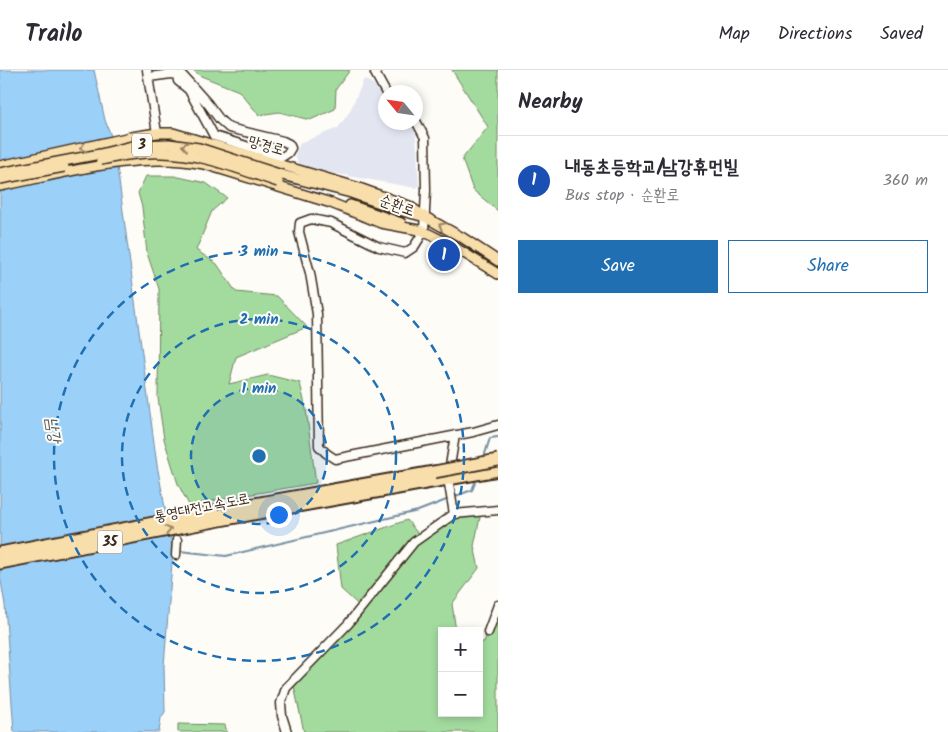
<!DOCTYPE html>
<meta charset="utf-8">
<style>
:root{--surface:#fff;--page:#f2f2f3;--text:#2b2b33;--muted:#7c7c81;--line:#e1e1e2;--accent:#1f6fb2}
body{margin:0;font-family:Kalam,"Poor Story",sans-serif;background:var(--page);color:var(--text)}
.controls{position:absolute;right:15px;bottom:15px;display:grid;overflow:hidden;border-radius:0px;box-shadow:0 2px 8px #0003}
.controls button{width:45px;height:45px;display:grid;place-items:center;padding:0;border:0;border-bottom:1px solid var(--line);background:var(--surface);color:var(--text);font:25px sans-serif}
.compass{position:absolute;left:378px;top:15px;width:45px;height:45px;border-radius:50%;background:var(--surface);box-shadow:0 2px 8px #0003;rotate:299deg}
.you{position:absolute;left:278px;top:444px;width:18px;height:18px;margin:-12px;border:4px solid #fff;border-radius:50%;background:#1a73e8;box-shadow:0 0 0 8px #1a73e833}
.badge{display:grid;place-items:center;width:32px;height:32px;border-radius:50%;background:var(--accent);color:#fff;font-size:16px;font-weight:700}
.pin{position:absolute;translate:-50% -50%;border:2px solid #fff;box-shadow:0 1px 5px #0006}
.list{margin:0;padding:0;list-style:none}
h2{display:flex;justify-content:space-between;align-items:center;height:65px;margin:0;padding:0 20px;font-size:21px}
h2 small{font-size:16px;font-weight:400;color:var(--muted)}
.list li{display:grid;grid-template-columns:32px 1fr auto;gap:15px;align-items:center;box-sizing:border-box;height:90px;padding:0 20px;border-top:1px solid var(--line)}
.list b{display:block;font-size:19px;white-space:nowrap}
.list p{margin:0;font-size:16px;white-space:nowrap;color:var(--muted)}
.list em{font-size:16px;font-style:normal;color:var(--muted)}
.actions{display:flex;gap:10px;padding:15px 20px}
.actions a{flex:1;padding:11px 0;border:1px solid var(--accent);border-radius:0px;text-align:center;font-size:18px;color:var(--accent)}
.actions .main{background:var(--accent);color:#fff}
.map{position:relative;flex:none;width:498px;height:662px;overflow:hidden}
header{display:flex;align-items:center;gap:30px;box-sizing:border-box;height:70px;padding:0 25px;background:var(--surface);border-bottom:1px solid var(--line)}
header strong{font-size:24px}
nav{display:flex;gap:28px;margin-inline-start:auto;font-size:18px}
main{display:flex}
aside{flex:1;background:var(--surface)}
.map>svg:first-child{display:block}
.built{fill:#e3e6f1}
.green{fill:#a3db9f;stroke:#6f825e}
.water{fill:#9bd0f9;stroke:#758ea1}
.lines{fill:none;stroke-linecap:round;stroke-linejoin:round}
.stream{stroke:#758ea1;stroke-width:2}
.minor-casing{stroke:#3b2a1e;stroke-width:11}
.major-casing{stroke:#3b2a1e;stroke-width:12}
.highway-casing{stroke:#3b2a1e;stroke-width:15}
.minor{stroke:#fdfcf7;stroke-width:8}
.major{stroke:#f8deab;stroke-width:9}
.highway{stroke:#f8deab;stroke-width:11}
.major-bridge-casing{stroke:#3b2a1e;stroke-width:12;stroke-linecap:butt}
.highway-bridge-casing{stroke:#3b2a1e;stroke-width:15;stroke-linecap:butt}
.major-bridge{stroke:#f8deab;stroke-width:9}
.highway-bridge{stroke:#f8deab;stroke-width:11}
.oneway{stroke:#9a8464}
.ring{fill:none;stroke:#1f6fb2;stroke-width:2.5;stroke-dasharray:9 6}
.labels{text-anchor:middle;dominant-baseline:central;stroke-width:4;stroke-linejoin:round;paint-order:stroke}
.shield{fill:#fdfcf7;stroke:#75695f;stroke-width:1}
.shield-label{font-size:14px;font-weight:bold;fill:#3b2a1e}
.street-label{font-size:15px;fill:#3b2a1e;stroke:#fdfcf7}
.water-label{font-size:16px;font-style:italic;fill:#585c60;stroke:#fdfcf7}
.centre{fill:#1f6fb2;stroke:#fdfcf7;stroke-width:2.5}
.ring-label{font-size:15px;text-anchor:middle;font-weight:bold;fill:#1f6fb2;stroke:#fdfcf7;stroke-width:4;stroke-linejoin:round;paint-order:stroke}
</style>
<header>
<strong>Trailo</strong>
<nav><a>Map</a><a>Directions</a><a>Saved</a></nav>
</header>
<main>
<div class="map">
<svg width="498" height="662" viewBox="0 0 498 662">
<rect width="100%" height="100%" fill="#fdfcf7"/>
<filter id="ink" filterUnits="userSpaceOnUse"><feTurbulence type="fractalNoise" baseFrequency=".02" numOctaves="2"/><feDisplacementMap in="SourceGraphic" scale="10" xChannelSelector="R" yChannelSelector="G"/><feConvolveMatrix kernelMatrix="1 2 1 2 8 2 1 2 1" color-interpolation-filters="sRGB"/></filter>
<g filter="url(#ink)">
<path class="built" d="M364 9 375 15 385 27 386 52 413 54 416 66 419 116 416 118 299 97 295 85 300 73 338 58 350 41Z"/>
<path class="green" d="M193 0H350L336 19 335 39 310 50 279 42 259 45 239 21 201 6Z
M452 0H498V141L473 120 462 89 488 57Z
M146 106H174L206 113 227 128 212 141 196 180 217 194 236 222 277 226 307 257 236 287 229 314 268 305 300 313 306 339 316 413 189 435 178 414 164 369 158 328 159 219 147 183 142 137 138 123Z
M482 438 474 476 479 498 452 534 456 561H442V643H479V572H484L498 531V662H304L294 616 364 540 341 519 336 475 407 450 422 469 466 444Z
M178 654 225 655 227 662H178Z"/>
<path class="water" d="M0 0H94L105 50 114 74 157 395 173 480 164 596 165 642 161 648 159 662H14L5 535 0 506Z"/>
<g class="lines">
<path class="stream" d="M484 387 490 368 498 367
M453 427 472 420 477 408
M179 481 226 486 418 441 449 429"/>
<g class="minor-casing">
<path id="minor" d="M147 0 157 63
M377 0 375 3 386 23
M149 7 171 4 183 6 208 34 220 50 229 58 283 71 289 74 291 78 288 83 282 87 214 66 189 20 178 11 177 6
M416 51 425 68 426 120 424 161 414 177 405 183 379 177 331 153 311 149 300 153 299 162 310 203 317 244 319 376 326 383 335 389 473 362 498 355
M454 444 448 408 455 365
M176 485 177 470
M488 562 498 535
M287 662 282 646 281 633 286 618 348 554 414 472 454 444 498 440"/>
</g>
<g class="major-casing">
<path id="major" d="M0 96 131 67 157 63H173L356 117 409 136 425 147
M282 105 351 123 406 142 425 147 463 168 498 191
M0 116C67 103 135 81 204 94L331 133 381 153 424 161
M350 135 401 153
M421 160 451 175 498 204"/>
</g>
<g class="highway-casing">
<path id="highway" d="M0 483 220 440 434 402
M0 493 220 450 498 400"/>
</g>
<use href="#minor" class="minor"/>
<use href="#major" class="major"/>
<use href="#highway" class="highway"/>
<g class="major-bridge-casing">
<path id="major-bridge" d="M101 90C121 86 141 82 162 83 202 83 241 100 278 112
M0 103 100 84 136 75 169 74 199 78 282 105
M0 109 64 97"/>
</g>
<g class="highway-bridge-casing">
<path id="highway-bridge" d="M434 402 498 390"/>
</g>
<use href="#major-bridge" class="major-bridge"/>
<use href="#highway-bridge" class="highway-bridge"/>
</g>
<defs><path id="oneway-chevron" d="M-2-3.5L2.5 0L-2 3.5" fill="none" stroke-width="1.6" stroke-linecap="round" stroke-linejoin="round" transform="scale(1.25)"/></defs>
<g class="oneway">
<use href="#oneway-chevron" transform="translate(185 76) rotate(-172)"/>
<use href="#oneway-chevron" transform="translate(83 78) rotate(167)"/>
<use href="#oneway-chevron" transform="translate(442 156) rotate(-151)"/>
<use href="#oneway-chevron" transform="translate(168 460) rotate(-11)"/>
</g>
</g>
<circle cx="259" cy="386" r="68" fill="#1f6fb2" fill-opacity=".12"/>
<g class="ring">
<circle cx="259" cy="386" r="68"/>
<circle cx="259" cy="386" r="137"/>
<circle cx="259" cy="386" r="205"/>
</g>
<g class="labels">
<g class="shield">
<rect x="132" y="63.5" width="20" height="23" rx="4"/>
<rect x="97.5" y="460.5" width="25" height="23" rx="4"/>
</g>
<g class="shield-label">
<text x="142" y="75">3</text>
<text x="110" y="472">35</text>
</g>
<g class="street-label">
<text transform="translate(266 76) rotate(16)">망경로</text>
<text transform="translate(397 136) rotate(20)">순환로</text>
<text transform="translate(202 438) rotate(-11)">통영대전고속도로</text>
</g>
<g class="water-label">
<text transform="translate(53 360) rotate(81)">남강</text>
</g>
</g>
<circle cx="259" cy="386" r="8" class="centre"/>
<g class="ring-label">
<text x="259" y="186">3 min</text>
<text x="259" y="254">2 min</text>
<text x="259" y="323">1 min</text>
</g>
</svg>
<div class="controls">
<button>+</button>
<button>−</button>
</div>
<svg class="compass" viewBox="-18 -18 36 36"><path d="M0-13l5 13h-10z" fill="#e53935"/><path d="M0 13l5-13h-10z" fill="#7c7c81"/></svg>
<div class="you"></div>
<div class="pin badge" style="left:444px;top:185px;background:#1a4fb4">1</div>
</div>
<aside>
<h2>Nearby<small></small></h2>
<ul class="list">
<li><span class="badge" style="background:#1a4fb4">1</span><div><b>내동초등학교/남강휴먼빌</b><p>Bus stop · 순환로</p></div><em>360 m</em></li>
</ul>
<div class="actions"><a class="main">Save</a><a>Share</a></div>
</aside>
</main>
